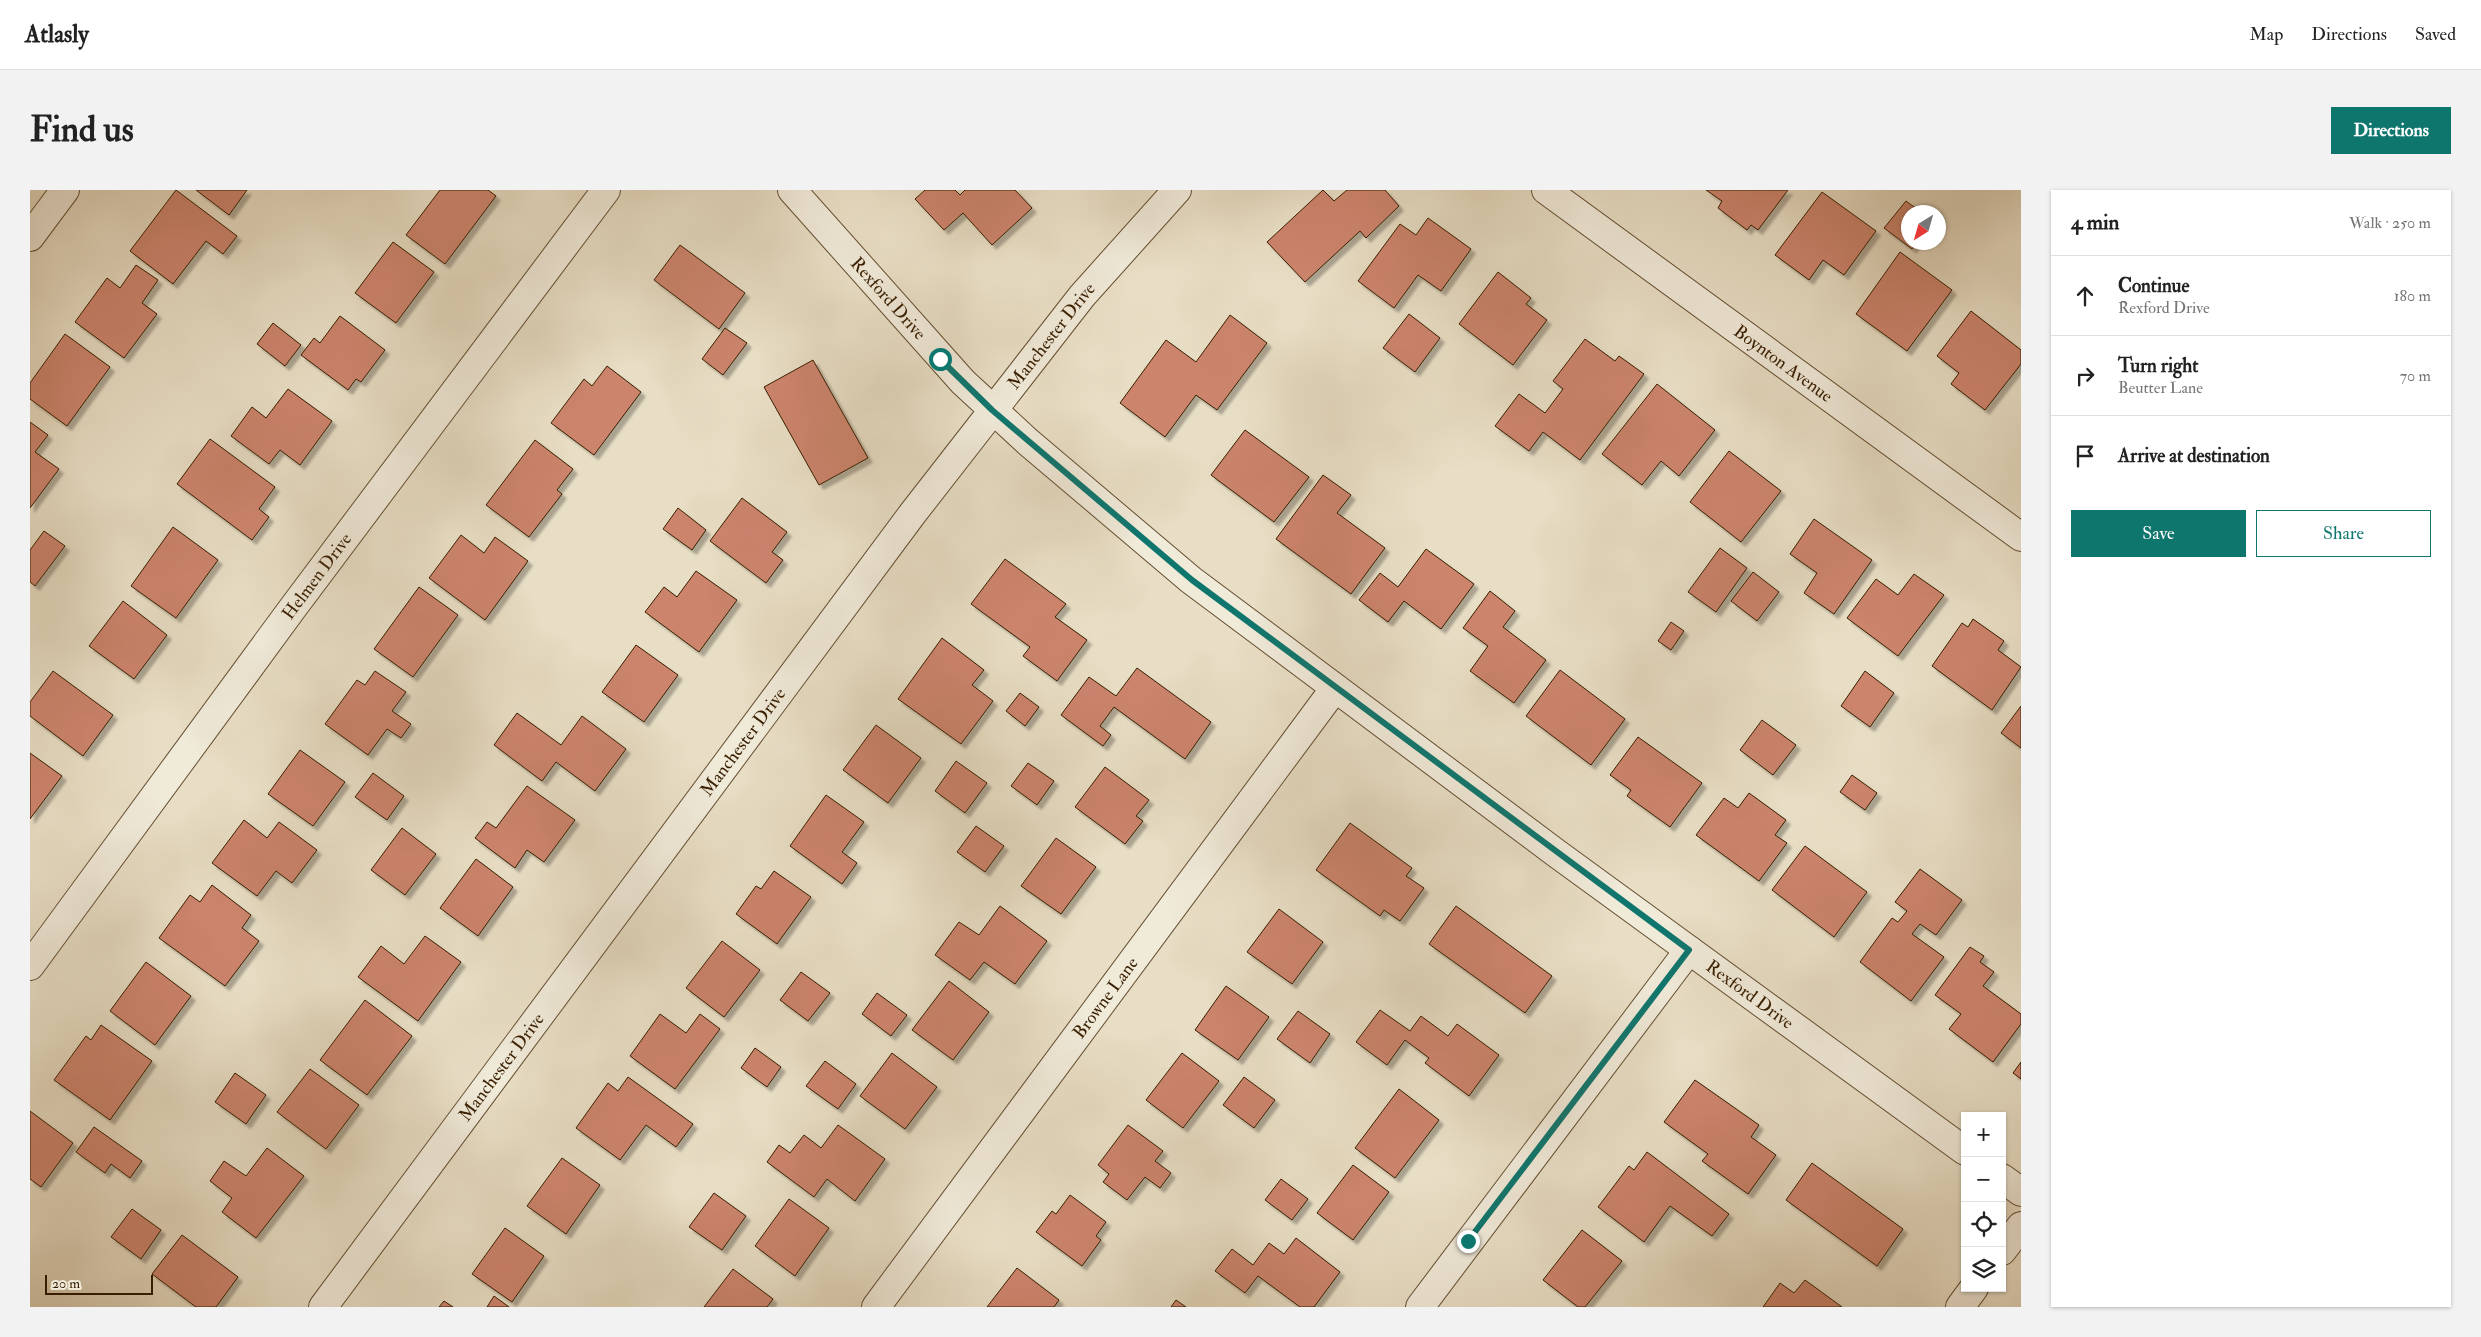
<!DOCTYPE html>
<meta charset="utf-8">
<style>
:root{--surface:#fff;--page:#f2f2f2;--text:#222;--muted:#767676;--line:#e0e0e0;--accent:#0f766e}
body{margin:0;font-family:"IM FELL Double Pica",serif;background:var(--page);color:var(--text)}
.controls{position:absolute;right:15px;bottom:15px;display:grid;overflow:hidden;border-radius:0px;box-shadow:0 1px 4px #0004}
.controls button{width:45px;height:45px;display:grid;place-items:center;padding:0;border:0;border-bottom:1px solid var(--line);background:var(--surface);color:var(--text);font:25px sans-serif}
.compass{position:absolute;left:1871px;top:15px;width:45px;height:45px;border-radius:50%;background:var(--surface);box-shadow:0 1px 4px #0004;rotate:217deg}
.scale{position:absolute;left:15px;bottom:12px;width:108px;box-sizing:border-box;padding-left:5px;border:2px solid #381e00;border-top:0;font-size:14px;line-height:18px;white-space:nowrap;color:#381e00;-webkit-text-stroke:4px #f0ead9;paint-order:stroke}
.stop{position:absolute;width:15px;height:15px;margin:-11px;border:4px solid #0f766e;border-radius:50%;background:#fff}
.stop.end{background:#0f766e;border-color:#fff;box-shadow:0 1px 5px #0008}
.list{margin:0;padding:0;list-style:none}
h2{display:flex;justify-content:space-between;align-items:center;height:65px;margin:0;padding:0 20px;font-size:21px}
h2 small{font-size:16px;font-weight:400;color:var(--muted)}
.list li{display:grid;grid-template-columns:32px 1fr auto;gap:15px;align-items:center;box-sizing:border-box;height:80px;padding:0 20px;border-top:1px solid var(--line)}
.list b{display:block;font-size:19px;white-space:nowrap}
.list p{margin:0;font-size:16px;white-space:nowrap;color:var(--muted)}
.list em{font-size:16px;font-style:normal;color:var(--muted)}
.actions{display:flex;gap:10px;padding:15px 20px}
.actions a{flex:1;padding:11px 0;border:1px solid var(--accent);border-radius:0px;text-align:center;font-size:18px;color:var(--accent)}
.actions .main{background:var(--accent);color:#fff}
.icon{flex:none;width:28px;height:28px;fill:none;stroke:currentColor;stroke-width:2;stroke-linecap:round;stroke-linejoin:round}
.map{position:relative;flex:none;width:1991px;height:1117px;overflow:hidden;border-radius:0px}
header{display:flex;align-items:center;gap:30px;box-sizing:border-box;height:70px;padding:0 25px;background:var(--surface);border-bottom:1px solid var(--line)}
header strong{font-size:24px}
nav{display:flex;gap:28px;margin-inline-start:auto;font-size:18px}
.intro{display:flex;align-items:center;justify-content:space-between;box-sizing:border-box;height:120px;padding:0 30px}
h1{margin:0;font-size:35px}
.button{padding:12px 22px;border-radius:0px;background:var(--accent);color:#fff;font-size:18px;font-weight:700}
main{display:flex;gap:30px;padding:0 30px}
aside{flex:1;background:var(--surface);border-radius:0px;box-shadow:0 1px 4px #0004}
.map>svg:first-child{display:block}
.building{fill:#cc846d;stroke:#381e00;filter:url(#shadow)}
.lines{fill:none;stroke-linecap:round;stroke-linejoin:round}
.minor-casing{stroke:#644e31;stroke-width:30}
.minor{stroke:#f0ead9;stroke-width:28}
.route{stroke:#0f766e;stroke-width:6}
.labels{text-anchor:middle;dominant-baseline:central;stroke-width:4;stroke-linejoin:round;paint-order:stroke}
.street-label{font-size:18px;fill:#381e00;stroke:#f0ead9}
</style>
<header>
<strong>Atlasly</strong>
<nav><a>Map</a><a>Directions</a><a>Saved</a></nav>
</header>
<div class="intro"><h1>Find us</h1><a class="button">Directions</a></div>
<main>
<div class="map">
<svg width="1991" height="1117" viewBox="0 0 1991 1117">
<defs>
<filter id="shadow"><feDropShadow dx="4.5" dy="4.5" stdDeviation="1" flood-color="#0004"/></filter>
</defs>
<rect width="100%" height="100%" fill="#e8dec5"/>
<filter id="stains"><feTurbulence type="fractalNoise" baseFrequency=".004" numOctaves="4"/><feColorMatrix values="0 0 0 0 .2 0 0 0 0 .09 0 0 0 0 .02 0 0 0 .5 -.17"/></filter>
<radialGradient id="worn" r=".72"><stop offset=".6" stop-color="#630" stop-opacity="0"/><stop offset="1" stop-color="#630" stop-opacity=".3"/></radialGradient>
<path class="building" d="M146 0 207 46 193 64 176 51 143 94 100 61Z
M166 0H217L199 25Z
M410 0H458L466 6 415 74 376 45Z
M895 0H925L930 5 935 0H985L1002 18 962 55 933 23 914 40 885 9Z
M1293 0 1304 11 1317 0H1355L1369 16 1336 48 1330 41 1275 92 1237 52Z
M1676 0H1758L1728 40 1721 35 1717 40 1688 18 1692 11Z
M1792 2 1846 41 1814 85 1793 70 1779 90 1745 65Z
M1876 11 1891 22H1878V52H1887L1882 59 1854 38Z
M1398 28 1441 59 1411 101 1388 85 1364 118 1328 91 1370 34 1386 45Z
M363 52 404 82 366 133 325 103Z
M650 55 715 103 689 139 624 90Z
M1870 62 1922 100 1877 161 1826 124Z
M106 75 128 90 112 113 127 124 94 168 45 132 77 88 90 98Z
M1468 82 1501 108 1496 114 1517 130 1483 175 1429 134Z
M1941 121 1991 160V174L1955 220 1921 194 1929 183 1907 166Z
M1379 124 1410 148 1385 182 1353 158Z
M1200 125 1237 153 1187 220 1166 205 1135 247 1090 213 1136 150 1166 172Z
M310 126 355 160 331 192 326 189 318 200 271 165 284 148 290 153Z
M243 133 271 155 255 176 227 154Z
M695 138 717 153 693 185 672 169Z
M35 144 80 177 37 236 0 209V193Z
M1555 149 1585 171 1589 166 1614 184 1550 270 1513 242 1499 261 1465 236 1489 204 1515 223 1533 199 1523 191Z
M783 170 838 268 789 295 734 197Z
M577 176 611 202 564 265 521 233 554 189 562 196Z
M1627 194 1685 240 1649 286 1631 271 1612 295 1572 264Z
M258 199 302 231 270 275 250 260 239 274 201 246 222 217 236 228Z
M0 232 18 245 5 262 29 279 0 318Z
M1215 240 1279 287 1244 332 1181 285Z
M180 249 245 297 229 319 239 327 222 350 147 294Z
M505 250 543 279 527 300 532 304 499 347 456 315Z
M1699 261 1751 301 1711 352 1660 312Z
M1293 285 1321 305 1307 323 1355 358 1321 404 1246 349Z
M712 308 757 342 742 362 753 370 736 393 680 351Z
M648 318 676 340 662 360 633 339Z
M1784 329 1842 370 1804 424 1774 403 1787 383 1760 364Z
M143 337 188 370 146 428 101 396Z
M14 341 35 356 5 396 0 392V360Z
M431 345 454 363 465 347 498 371 455 430 399 388Z
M1690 358 1717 378 1686 422 1658 402Z
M1396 359 1444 394 1411 439 1374 411 1358 432 1329 410 1350 383 1368 397Z
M975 369 1036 414 1025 427 1057 450 1027 491 993 466 1000 457 941 414Z
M666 381 707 410 669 462 615 422 634 397 647 407Z
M1723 382 1749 402 1727 431 1701 411Z
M1884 384 1914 405 1868 466 1817 428 1846 389 1868 405Z
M389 397 428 425 383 487 344 459Z
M1460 401 1485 421 1473 437 1516 470 1484 513 1440 481 1458 456 1433 438Z
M93 411 137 445 104 489 59 456Z
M1943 429 1974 451 1968 460 1991 477 1962 520 1902 476 1932 433 1938 437Z
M1641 432 1654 441 1641 460 1628 451Z
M912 448 954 480 942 495 963 511 931 554 868 509Z
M606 455 648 485 614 532 572 502Z
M1107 478 1181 532 1155 569 1084 517 1070 536 1081 545 1073 556 1031 525 1059 487 1086 506Z
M1530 480 1595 529 1561 575 1496 526Z
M23 481 83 525 53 566 0 526V512Z
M345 481 376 502 362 521 381 534 371 548 357 539 338 565 295 534 327 490 335 495Z
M1835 481 1864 503 1840 537 1811 516Z
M990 503 1009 517 995 536 976 521Z
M1991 516V558L1971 543Z
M487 523 531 555 552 526 596 559 565 601 526 572 512 591 464 555Z
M1732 530 1766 555 1743 585 1710 560Z
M846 535 891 568 858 613 813 580Z
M1608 547 1672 593 1640 637 1597 606 1601 600 1580 585Z
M270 560 315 592 283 636 238 604Z
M0 563 32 586 0 629Z
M926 571 957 593 935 623 905 601Z
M998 573 1024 591 1007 615 981 596Z
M1075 577 1119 610 1106 626 1113 631 1095 654 1045 617Z
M343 583 374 606 357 630 325 607Z
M1822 585 1847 603 1835 620 1810 602Z
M497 596 545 630 514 672 497 660 485 678 445 648 457 632 466 638Z
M1719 603 1756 630 1745 645 1757 653 1729 691 1666 645 1694 608 1708 618Z
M796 605 834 632 812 662 827 673 812 694 760 656Z
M214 630 237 648 249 632 287 660 262 693 246 681 227 706 182 673Z
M1320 633 1382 678 1376 686 1394 698 1370 731 1354 720 1350 726 1286 680Z
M946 636 974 656 955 682 927 662Z
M372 638 406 664 375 705 341 680Z
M1026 648 1066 677 1031 724 991 696Z
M1775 656 1837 702 1804 747 1742 700Z
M446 669 483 697 448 746 410 718Z
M1890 679 1932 710 1906 745 1890 734 1882 744 1914 767 1881 811 1830 772 1862 728 1868 732 1877 721 1865 712Z
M744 681 781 707 747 754 706 724 726 696 731 699Z
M182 695 221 725 212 738 229 751 195 796 129 748 160 705 170 712Z
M970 716 1017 751 985 794 954 772 940 790 905 765 929 732 949 745Z
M1426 716 1522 786 1495 823 1399 754Z
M1249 719 1293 752 1262 794 1217 762Z
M395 746 431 772 388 831 328 787 351 756 374 774Z
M692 751 730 780 694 827 656 798Z
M1940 757 1954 766 1950 772 1964 782 1953 796 1991 824V834L1963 872 1919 839 1931 824 1905 805Z
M116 772 161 806 125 855 80 821Z
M771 782 800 803 778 831 750 810Z
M919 791 959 822 923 870 882 840Z
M1196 796 1239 827 1208 870 1165 840Z
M847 803 877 825 861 846 832 824Z
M335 810 382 846 337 905 290 870Z
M1350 820 1380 841 1391 826 1418 846 1427 834 1469 865 1439 906 1395 873 1399 868 1375 850 1357 875 1326 852Z
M1268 821 1300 844 1280 873 1247 849Z
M630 824 656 843 670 824 690 839 645 899 600 866Z
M71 835 122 871 80 930 24 890 56 846 61 850Z
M725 858 751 877 737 897 711 878Z
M862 863 907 897 875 939 830 906Z
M1152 863 1189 891 1153 938 1116 910Z
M795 871 826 894 808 919 776 896Z
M1991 872V889L1983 883Z
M280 879 329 915 296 959 247 922Z
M205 883 236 905 216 934 185 912Z
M598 887 663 934 646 957 616 935 590 970 546 938 578 893 588 901Z
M1214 887 1245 910 1224 938 1193 915Z
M1665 890 1729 935 1721 947 1746 965 1718 1004 1672 971 1678 964 1634 932Z
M1369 899 1409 930 1365 988 1325 958Z
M0 921 43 953 11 997 0 989Z
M808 935 855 969 825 1011 797 989 784 1007 737 972 749 955 760 963 774 945 791 958Z
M1098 935 1133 961 1125 971 1141 983 1130 998 1115 987 1097 1010 1073 992 1079 984 1068 975Z
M64 937 112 971 100 988 81 974 75 983 46 962Z
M237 958 274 986 226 1048 192 1022 202 1008 180 991 194 971 216 986Z
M1617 962 1699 1024 1682 1046 1640 1016 1614 1052 1568 1017 1599 976 1604 980Z
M532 968 570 995 536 1044 497 1016Z
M1782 973 1873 1039 1847 1076 1756 1010Z
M1323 975 1359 1002 1323 1050 1287 1023Z
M1251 989 1278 1009 1262 1030 1235 1010Z
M684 1003 716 1026 692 1060 659 1037Z
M1040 1005 1076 1032 1066 1046 1071 1050 1052 1076 1006 1042 1022 1021 1026 1024Z
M759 1009 799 1038 765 1086 725 1056Z
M102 1019 131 1040 111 1069 81 1047Z
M475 1038 514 1066 482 1112 442 1084Z
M1552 1040 1592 1071 1555 1117H1548L1513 1090Z
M152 1045 208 1087 186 1117H166L122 1084Z
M1266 1048 1310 1082 1284 1117H1270L1228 1086 1215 1103 1185 1081 1202 1059 1223 1075 1239 1053 1254 1064Z
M987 1078 1029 1110 1024 1117H957Z
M703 1079 743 1109 737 1117H674Z
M1775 1090 1812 1117H1733L1750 1093 1764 1103Z
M464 1106 479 1117H457Z
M1146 1110 1156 1117H1141Z
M414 1111 423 1117H409Z"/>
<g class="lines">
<g class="minor-casing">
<g id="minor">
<path id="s1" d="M762 0 933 192 998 252 1161 390 1526 663 1935 961"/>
<path id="s2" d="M1516 0 1991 347"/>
<path d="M0 47 35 0"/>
<path id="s3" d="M0 776 262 419 576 0"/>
<path d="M1972 988 1991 1002"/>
<path d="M1972 1061 1991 1036"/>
<path id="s4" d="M293 1117 883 323 1052 106 1147 0"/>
<path id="s5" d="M846 1117 1305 498"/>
<path d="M1390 1117 1659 760"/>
<path d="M1930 1117 1944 1098"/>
</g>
</g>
<use href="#minor" class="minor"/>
</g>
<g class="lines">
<path class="route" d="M910 169 962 220 1162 390 1659 760 1438 1051"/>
</g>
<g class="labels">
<g class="street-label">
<text stroke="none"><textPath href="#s1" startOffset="145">Rexford Drive</textPath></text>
<text stroke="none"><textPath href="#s4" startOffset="1214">Manchester Drive</textPath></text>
<text stroke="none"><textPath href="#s2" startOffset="294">Boynton Avenue</textPath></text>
<text stroke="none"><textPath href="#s3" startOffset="484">Helmen Drive</textPath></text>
<text stroke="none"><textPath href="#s4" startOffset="704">Manchester Drive</textPath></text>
<text stroke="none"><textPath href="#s1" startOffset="1255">Rexford Drive</textPath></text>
<text stroke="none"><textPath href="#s5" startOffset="385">Browne Lane</textPath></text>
<text stroke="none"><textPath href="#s4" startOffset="299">Manchester Drive</textPath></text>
</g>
</g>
<rect width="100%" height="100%" filter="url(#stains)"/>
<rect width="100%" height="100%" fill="url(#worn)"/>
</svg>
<div class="controls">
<button>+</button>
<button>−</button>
<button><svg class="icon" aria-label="locate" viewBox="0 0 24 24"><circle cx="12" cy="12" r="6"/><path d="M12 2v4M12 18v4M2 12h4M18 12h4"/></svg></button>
<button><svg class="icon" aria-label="layers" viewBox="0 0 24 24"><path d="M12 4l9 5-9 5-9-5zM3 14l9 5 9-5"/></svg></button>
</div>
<svg class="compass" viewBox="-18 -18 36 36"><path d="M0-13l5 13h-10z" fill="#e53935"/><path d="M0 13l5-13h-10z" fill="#767676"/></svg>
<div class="scale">20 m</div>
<div class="stop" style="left:910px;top:169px"></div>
<div class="stop end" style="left:1438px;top:1051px"></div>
</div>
<aside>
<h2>4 min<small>Walk · 250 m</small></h2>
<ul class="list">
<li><svg class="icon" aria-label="ahead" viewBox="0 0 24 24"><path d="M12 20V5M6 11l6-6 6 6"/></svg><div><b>Continue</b><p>Rexford Drive</p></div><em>180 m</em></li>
<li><svg class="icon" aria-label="right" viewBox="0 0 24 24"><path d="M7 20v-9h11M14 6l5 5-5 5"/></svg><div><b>Turn right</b><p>Beutter Lane</p></div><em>70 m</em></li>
<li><svg class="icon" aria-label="arrive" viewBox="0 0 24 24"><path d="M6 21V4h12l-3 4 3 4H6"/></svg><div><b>Arrive at destination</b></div></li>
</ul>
<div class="actions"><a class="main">Save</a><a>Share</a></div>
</aside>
</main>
